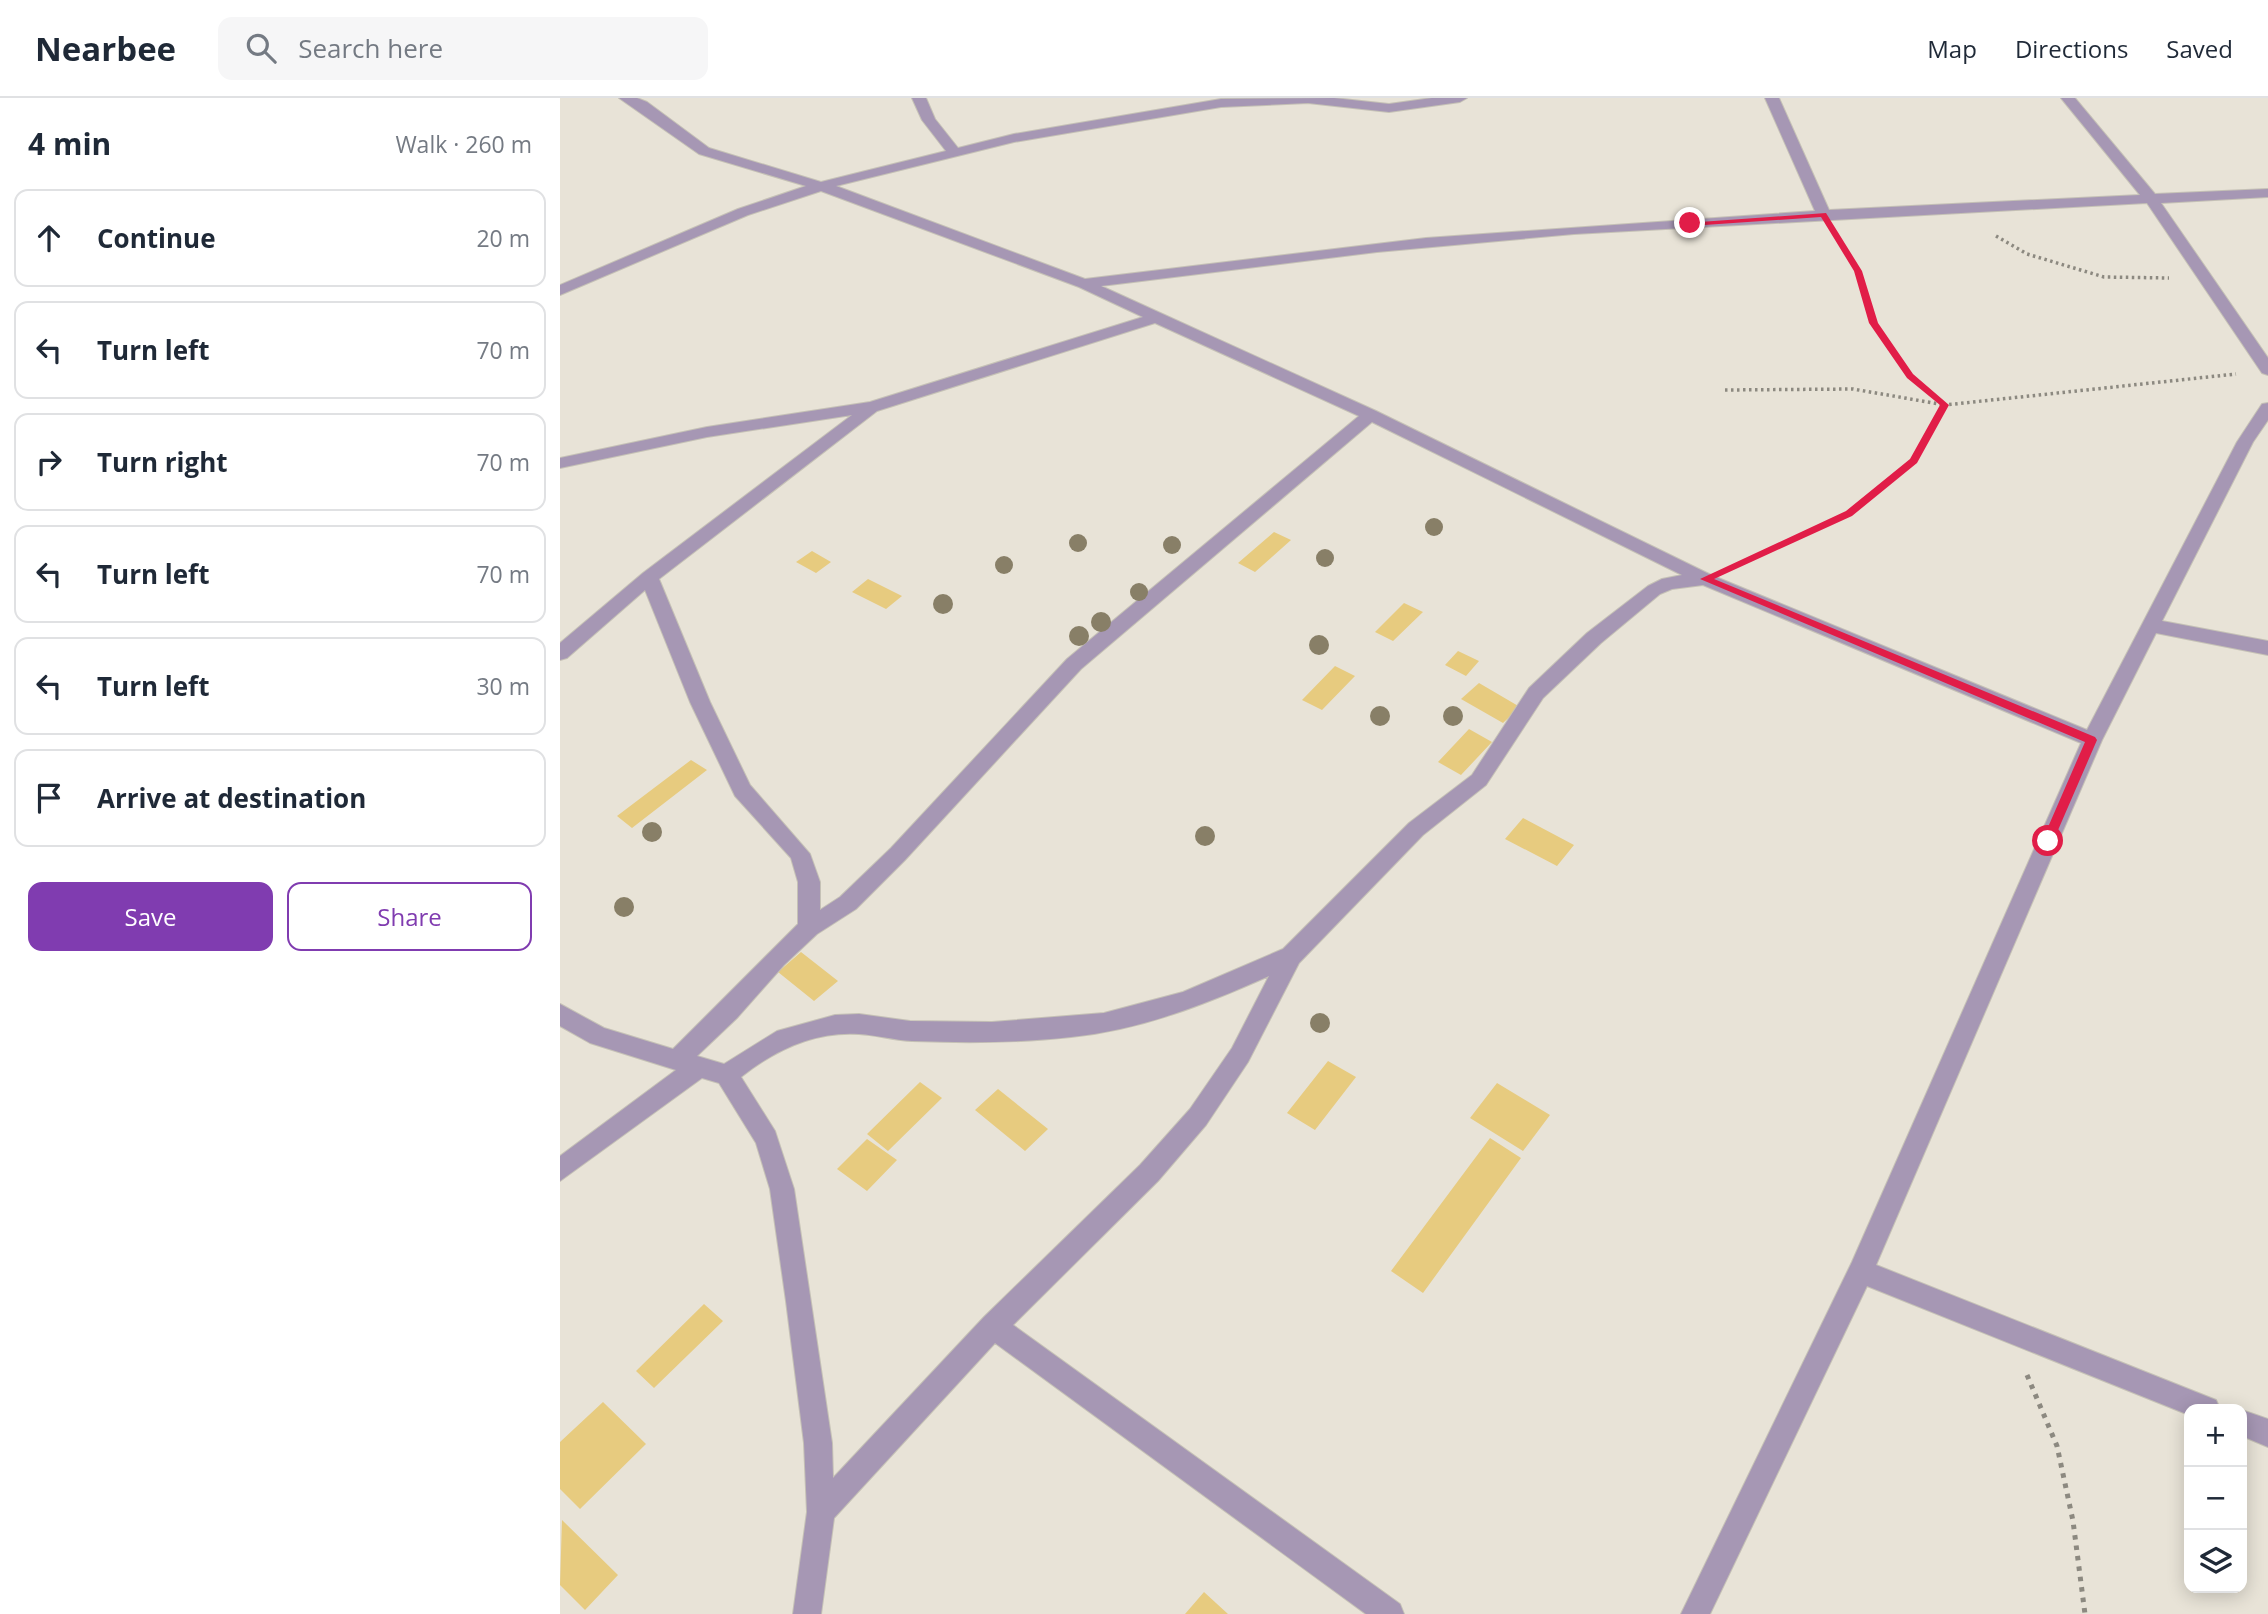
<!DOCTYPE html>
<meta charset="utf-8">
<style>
:root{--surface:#fff;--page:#f6f6f7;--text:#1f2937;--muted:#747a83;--line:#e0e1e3;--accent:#803cb0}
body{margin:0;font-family:"Open Sans",sans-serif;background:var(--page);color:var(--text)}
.controls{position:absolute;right:21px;bottom:21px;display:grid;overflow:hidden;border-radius:14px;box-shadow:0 4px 18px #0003}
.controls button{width:63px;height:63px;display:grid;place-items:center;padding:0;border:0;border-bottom:2px solid var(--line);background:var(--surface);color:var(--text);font:35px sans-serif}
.stop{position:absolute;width:21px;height:21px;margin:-16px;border:5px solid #e11d48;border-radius:50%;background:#fff}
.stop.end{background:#e11d48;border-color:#fff;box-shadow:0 2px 7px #0008}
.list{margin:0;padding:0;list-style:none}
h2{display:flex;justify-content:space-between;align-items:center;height:91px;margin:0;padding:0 28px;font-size:30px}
h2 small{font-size:23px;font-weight:400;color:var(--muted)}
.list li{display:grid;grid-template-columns:46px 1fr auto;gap:21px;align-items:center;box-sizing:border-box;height:98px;margin:0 14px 14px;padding:0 14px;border:2px solid var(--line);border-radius:14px}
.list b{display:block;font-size:26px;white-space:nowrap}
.list em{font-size:23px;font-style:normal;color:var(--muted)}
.actions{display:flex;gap:14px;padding:21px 28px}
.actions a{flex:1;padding:16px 0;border:2px solid var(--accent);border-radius:14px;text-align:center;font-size:24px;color:var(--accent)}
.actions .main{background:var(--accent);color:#fff}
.icon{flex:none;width:38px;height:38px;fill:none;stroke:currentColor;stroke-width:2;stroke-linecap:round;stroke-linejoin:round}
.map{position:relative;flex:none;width:1708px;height:1516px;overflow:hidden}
header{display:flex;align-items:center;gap:42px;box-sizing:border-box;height:98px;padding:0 35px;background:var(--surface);border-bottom:2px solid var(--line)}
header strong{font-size:33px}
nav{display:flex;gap:38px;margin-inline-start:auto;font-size:24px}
.search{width:490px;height:63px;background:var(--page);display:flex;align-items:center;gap:18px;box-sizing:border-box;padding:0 24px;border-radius:14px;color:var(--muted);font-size:26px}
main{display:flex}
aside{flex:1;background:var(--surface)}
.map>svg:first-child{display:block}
.building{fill:#e7cb7f}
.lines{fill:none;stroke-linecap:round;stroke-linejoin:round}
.minor-casing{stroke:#c5c1b6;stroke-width:2}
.path-far2{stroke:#8c8980;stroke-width:3.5;stroke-dasharray:2.5 3.5;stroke-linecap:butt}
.path-far1{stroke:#8c8980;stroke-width:4.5;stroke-dasharray:3.5 5;stroke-linecap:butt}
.path{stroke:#8c8980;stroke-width:5;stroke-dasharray:4.5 6;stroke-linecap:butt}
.minor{fill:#a697b4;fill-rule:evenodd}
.tree{fill:#887f67}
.route{fill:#e11d48}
</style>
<header>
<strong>Nearbee</strong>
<div class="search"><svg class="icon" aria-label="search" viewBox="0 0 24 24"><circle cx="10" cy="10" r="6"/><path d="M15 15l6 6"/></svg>Search here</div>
<nav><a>Map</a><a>Directions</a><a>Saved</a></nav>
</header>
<main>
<aside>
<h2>4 min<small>Walk · 260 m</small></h2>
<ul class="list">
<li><svg class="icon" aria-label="ahead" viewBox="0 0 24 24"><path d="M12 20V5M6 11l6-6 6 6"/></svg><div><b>Continue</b></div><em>20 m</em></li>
<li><svg class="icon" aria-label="left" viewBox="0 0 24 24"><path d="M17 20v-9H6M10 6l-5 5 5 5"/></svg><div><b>Turn left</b></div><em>70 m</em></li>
<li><svg class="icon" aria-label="right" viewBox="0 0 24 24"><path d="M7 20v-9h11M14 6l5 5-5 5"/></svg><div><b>Turn right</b></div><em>70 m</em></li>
<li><svg class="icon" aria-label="left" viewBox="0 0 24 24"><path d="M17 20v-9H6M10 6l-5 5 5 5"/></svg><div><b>Turn left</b></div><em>70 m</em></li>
<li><svg class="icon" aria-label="left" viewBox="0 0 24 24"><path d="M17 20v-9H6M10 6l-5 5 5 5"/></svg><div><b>Turn left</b></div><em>30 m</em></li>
<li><svg class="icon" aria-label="arrive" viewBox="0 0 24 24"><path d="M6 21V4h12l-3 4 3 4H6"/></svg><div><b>Arrive at destination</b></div></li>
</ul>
<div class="actions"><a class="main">Save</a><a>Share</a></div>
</aside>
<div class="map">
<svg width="1708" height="1516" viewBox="0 0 1708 1516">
<rect width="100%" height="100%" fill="#e8e3d7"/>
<path class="building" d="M714 434 731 442 695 474 678 465Z
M252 453 271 464 256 475 236 464Z
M308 481 342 498 326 511 292 494Z
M844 505 863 514 833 543 815 534Z
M898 553 919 563 906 578 885 567Z
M775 568 795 578 762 612 742 602Z
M919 585 960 609 943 625 901 601Z
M909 631 932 644 901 677 878 664Z
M131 662 147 672 72 730 57 718Z
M963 720 1014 747 997 768 945 741Z
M241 854 278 883 254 903 218 874Z
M768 963 796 979 755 1032 727 1015Z
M360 984 382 1000 328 1053 307 1036Z
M937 985 990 1017 963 1053 910 1020Z
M438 991 488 1031 465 1053 415 1012Z
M930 1040 961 1060 863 1195 831 1173Z
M307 1041 337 1062 307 1093 277 1071Z
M144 1206 163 1223 94 1290 76 1273Z
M43 1304 86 1346 20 1411 0 1391V1344Z
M2 1422 58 1477 25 1512 0 1487Z
M644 1494 668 1516H625Z"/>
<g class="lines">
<g class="minor-casing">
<path id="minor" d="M59 0H77L87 4 149 50 261 84 386 53 362 22 352 0H366L375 21 398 50 454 36 661 1 774 0 829 6 872 0H907L900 4 829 14 748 5 661 9 454 44 276 88 525 181 866 140 1255 113 1205 0H1219L1269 112 1580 97 1501 0H1515L1595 96 1708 91V99L1601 105 1708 260V277L1702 275 1587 105 1014 136 817 154 541 188 816 313 1151 477 1527 632 1677 344 1702 306 1708 305V322L1693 344 1602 523 1708 543V557L1596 535 1542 642 1316 1167 1656 1302 1660 1311H1629V1317L1307 1188 1150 1516H1121L1292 1164 1521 645 1143 487 1112 491 1100 496 1041 545 983 600 926 687 863 737 739 865 688 964 646 1027 598 1083 453 1227 840 1506 844 1516H806L435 1245 274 1420 261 1516H233L247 1414 244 1345 226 1203 210 1091 196 1045 159 985 142 980 0 1083V1058L116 972 30 945 0 928V906L44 930 113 951 238 826V784L231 760 175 698 130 604 85 492 7 560 0 562V545L83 475 292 317 147 339 0 370V360L147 329 310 304 583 219 519 189 261 93 188 117 0 197V187L178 111 246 88 139 56ZM595 225 799 318 507 561 331 750 280 799 260 812V784L250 756 190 687 150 604 99 481 317 313ZM812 324 1122 477 1102 481 1088 488 1027 535 969 590 912 677 849 725 723 851 623 894 544 915 432 924 350 923 299 916 275 917 217 933 164 966 137 958 177 920 224 867 257 836 296 811 345 762 521 571ZM709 878 672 950 630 1011 580 1067 424 1219 273 1380 272 1345 234 1091 215 1033 181 979C215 952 255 933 299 936 316 937 334 942 352 943 405 945 459 945 511 939 581 932 646 906 709 878Z
M1682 1312 1708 1321V1349L1682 1338Z"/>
</g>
<path class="path-far2" d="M1436 138 1467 156 1544 179 1609 180
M1165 292 1293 291 1385 307 1350 278 1313 225 1298 172 1280 144
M1332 380 1354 363 1385 307 1676 276"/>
<path class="path-far1" d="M1182 465 1289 415 1335 379"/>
<path class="path" d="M1467 1277 1497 1348 1513 1423 1525 1516"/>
<use href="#minor" class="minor"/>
</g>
<g class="tree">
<circle cx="874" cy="429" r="9"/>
<circle cx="518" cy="445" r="9"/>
<circle cx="612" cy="447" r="9"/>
<circle cx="765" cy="460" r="9"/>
<circle cx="444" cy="467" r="9"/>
<circle cx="579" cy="494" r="9"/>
<circle cx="383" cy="506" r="10"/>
<circle cx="541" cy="524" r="10"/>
<circle cx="519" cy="538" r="10"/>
<circle cx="759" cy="547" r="10"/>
<circle cx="820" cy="618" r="10"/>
<circle cx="893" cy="618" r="10"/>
<circle cx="92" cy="734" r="10"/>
<circle cx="645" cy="738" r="10"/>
<circle cx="64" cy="809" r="10"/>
<circle cx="760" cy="925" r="10"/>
</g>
<path class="route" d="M1266 115 1302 173 1318 225 1353 276 1389 307 1357 365 1292 418 1154 481 1535 639 1537 642 1492 746 1488 748 1482 743 1525 644 1140 481 1286 413 1350 361 1380 307 1347 280 1309 225 1294 173 1261 119 1130 128 1126 125Z"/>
</svg>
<div class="controls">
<button>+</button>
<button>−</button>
<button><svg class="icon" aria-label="layers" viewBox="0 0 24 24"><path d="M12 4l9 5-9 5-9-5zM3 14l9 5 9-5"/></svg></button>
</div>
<div class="stop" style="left:1488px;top:743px"></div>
<div class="stop end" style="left:1130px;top:125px"></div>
</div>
</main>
